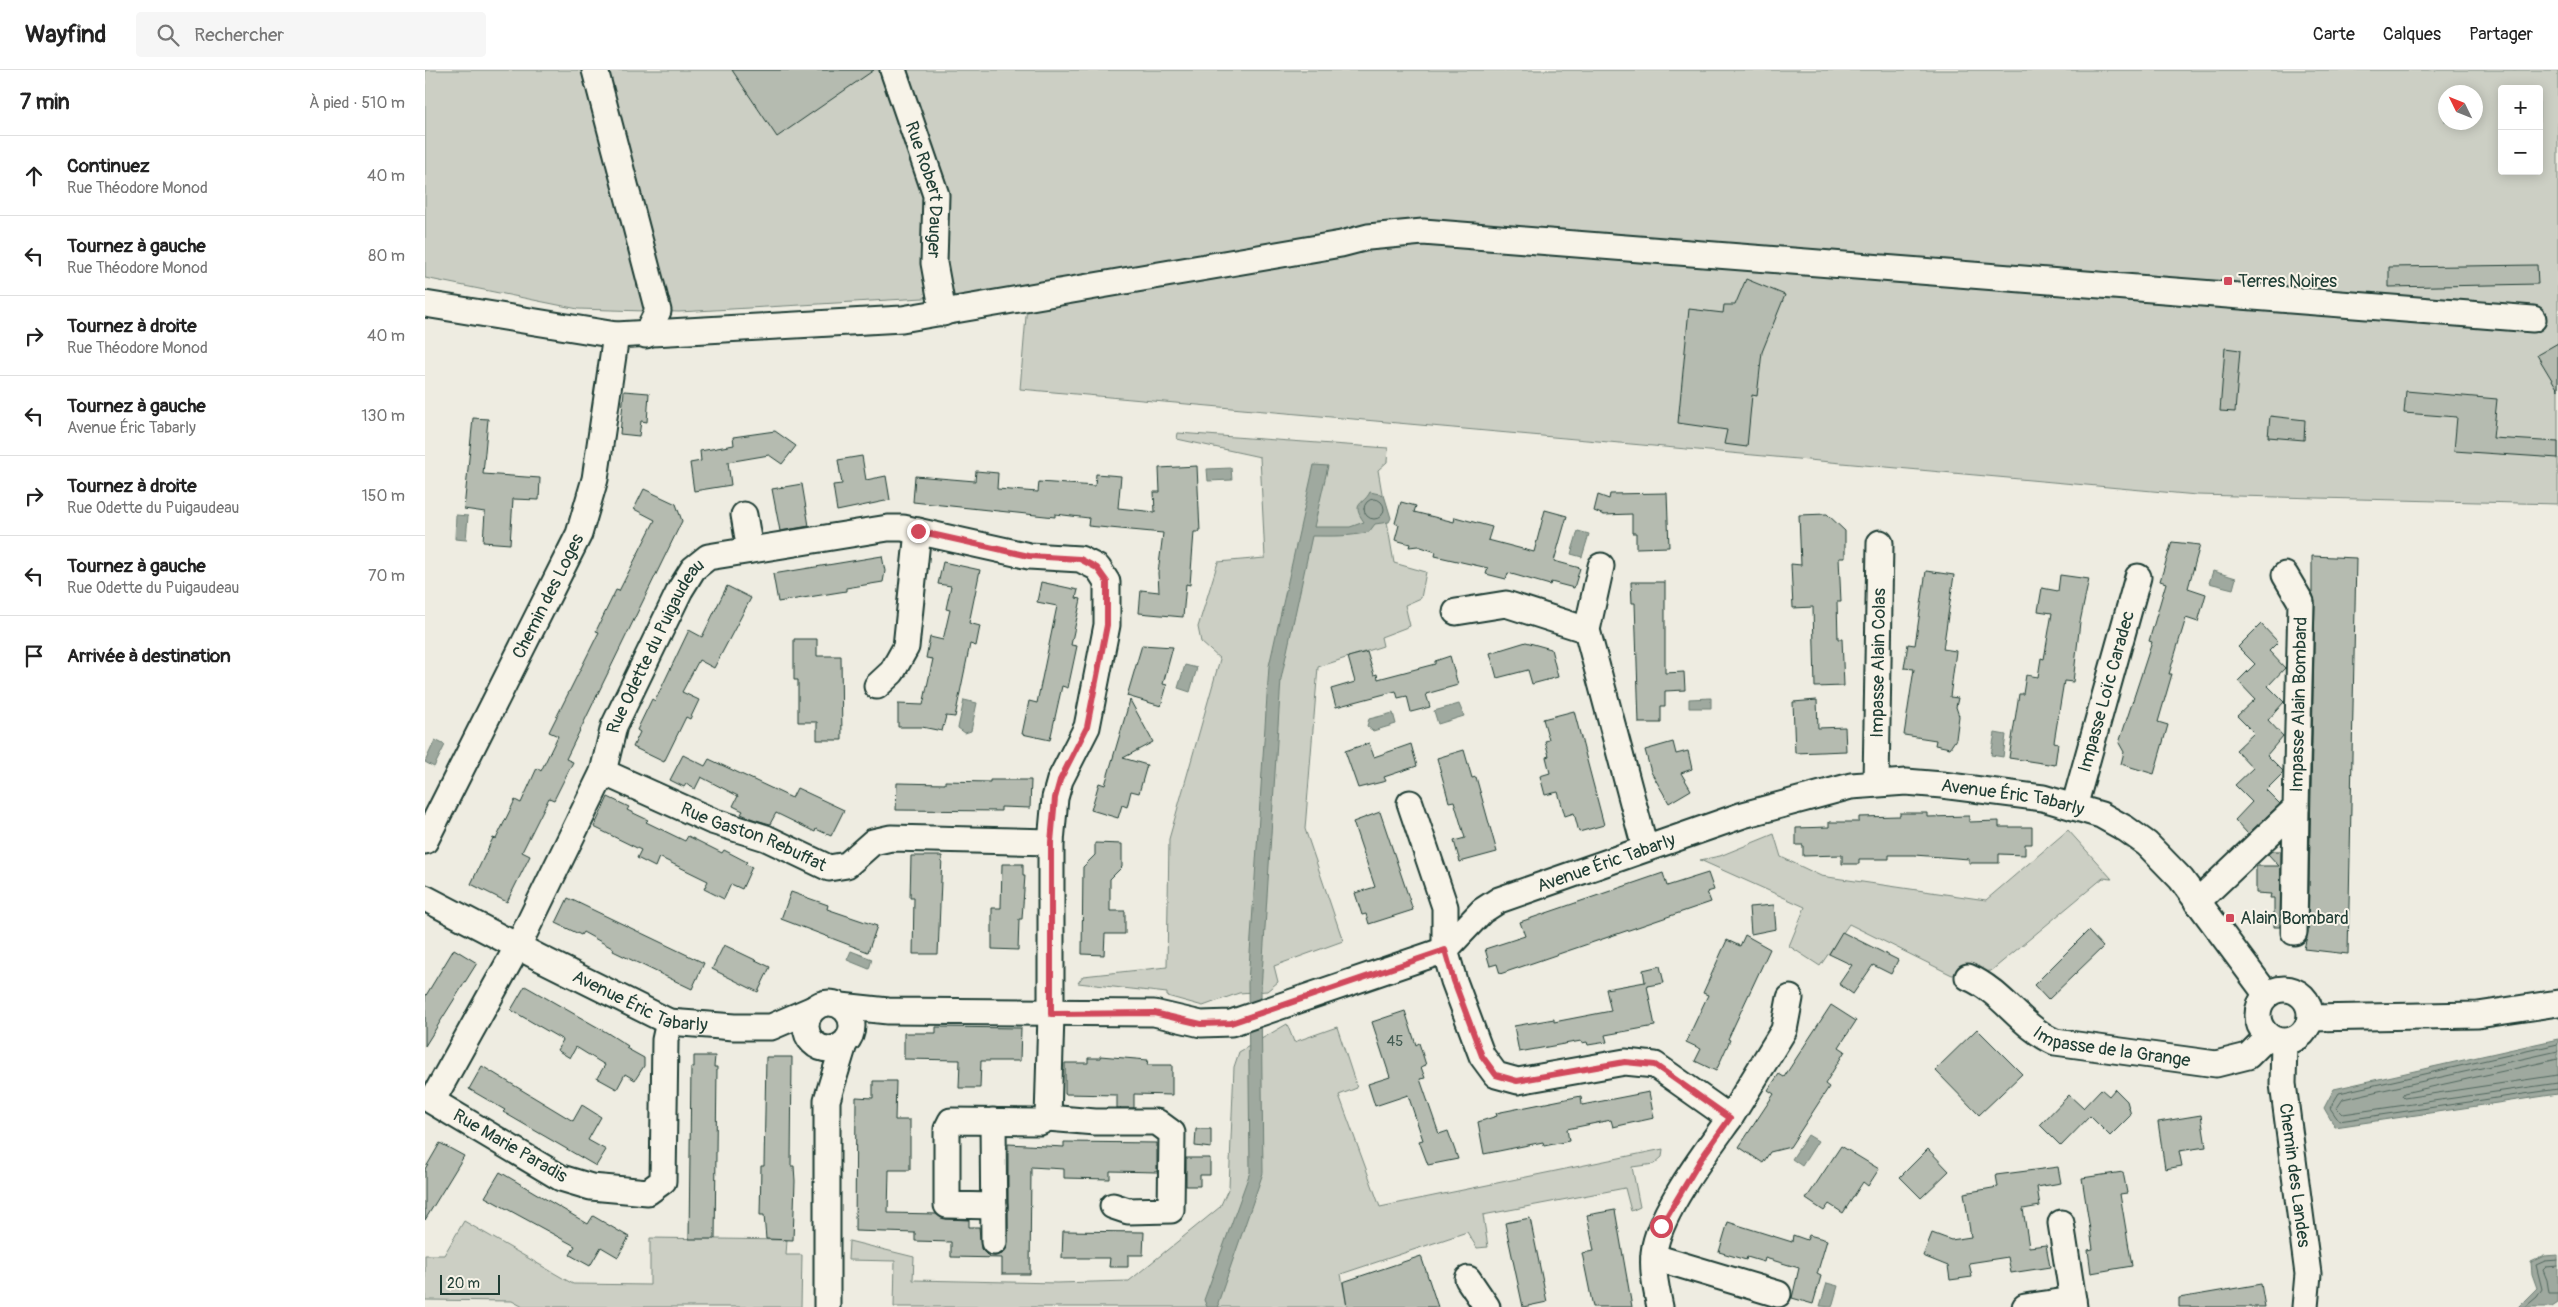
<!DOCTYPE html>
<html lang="fr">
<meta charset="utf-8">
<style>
:root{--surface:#fff;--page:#f6f6f6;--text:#222;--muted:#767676;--line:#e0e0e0}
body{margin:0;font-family:Pangolin,sans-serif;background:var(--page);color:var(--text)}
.controls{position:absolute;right:15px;top:15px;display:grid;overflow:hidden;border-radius:5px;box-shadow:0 2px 12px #0003}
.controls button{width:45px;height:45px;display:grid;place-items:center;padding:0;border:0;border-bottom:1px solid var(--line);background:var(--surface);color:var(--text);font:25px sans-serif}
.compass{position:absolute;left:2013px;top:15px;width:45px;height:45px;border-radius:50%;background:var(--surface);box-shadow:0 2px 12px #0003;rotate:313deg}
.scale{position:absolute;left:15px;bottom:12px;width:60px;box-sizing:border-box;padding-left:5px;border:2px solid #1f3d34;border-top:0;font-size:14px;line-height:18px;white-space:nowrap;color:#1f3d34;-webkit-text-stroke:4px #f7f3e8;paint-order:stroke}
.stop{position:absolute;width:15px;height:15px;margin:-11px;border:4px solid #d1495b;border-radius:50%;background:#fff}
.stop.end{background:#d1495b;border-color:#fff;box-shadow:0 1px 5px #0008}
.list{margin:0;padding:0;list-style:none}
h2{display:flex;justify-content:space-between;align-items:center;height:65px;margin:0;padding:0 20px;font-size:21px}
h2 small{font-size:16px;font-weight:400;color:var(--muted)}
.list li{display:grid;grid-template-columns:32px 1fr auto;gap:15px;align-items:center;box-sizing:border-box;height:80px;padding:0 20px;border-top:1px solid var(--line)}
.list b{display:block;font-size:19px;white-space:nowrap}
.list p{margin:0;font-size:16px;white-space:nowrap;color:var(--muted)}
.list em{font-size:16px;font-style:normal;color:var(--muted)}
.icon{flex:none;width:28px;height:28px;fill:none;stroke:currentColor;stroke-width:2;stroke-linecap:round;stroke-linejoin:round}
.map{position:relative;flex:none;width:2133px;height:1237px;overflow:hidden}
header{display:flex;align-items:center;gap:30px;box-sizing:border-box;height:70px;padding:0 25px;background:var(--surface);border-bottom:1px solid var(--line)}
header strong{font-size:24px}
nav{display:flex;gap:28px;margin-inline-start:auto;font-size:18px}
.search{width:350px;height:45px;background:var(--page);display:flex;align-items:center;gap:12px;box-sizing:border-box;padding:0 18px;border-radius:5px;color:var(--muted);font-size:19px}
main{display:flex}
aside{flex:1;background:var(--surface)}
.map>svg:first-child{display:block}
.green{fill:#cccfc4;stroke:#76867c;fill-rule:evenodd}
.water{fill:#9fa99f;stroke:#6c7e74}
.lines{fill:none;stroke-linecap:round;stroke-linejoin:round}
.shore{stroke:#52685f;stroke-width:1}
.building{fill:#b5bbb0;stroke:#1f3d34}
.minor-casing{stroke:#1f3d34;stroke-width:29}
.minor{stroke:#f7f3e8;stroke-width:25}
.route{stroke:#d1495b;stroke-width:6}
.poi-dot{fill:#d1495b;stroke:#f7f3e8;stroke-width:2}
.labels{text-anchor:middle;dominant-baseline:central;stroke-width:4;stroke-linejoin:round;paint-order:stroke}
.number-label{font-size:15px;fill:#445c53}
.street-label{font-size:18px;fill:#1f3d34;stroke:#f7f3e8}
.poi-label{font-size:18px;fill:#1f3d34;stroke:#f7f3e8;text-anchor:start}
</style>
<header>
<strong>Wayfind</strong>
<div class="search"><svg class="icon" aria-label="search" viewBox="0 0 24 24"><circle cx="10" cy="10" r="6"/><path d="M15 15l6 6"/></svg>Rechercher</div>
<nav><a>Carte</a><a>Calques</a><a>Partager</a></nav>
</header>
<main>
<aside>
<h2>7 min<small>À pied · 510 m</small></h2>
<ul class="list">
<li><svg class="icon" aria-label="ahead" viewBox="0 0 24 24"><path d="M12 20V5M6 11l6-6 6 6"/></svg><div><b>Continuez</b><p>Rue Théodore Monod</p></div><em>40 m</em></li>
<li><svg class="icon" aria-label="left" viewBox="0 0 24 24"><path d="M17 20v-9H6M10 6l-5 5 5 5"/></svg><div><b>Tournez à gauche</b><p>Rue Théodore Monod</p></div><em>80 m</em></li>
<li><svg class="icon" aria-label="right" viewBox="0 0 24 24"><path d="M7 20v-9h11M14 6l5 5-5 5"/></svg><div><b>Tournez à droite</b><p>Rue Théodore Monod</p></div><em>40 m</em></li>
<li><svg class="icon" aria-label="left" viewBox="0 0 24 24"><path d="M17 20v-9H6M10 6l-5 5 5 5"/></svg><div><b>Tournez à gauche</b><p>Avenue Éric Tabarly</p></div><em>130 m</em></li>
<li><svg class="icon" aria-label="right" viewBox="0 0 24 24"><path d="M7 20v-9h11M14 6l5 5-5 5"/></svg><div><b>Tournez à droite</b><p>Rue Odette du Puigaudeau</p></div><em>150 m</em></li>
<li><svg class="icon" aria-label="left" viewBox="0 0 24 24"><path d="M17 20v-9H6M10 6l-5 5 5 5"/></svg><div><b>Tournez à gauche</b><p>Rue Odette du Puigaudeau</p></div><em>70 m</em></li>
<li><svg class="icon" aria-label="arrive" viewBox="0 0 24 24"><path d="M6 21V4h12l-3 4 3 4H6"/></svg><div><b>Arrivée à destination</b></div></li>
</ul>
</aside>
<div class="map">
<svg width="2133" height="1237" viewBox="0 0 2133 1237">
<rect width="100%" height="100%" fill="#eeece1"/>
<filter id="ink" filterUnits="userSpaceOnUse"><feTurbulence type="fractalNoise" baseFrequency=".02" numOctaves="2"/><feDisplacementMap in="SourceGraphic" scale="10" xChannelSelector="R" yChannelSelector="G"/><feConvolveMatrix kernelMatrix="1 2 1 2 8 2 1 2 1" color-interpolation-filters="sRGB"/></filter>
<g filter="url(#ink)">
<path class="green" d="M0 0H2133V434L1772 425 595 319 603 222 254 242 153 239 0 208ZM2077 19H2114V101H2077ZM2020 22H2050V52H2020Z
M753 363 963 378 962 392 953 400 969 493 1001 502 996 528 980 535 985 556 956 567 958 576 893 597 880 759 918 871 849 896 853 912 842 921 814 923 778 936 742 926V923L653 913 658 906 742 897 744 769 795 589 776 572 773 557 793 492 840 488 835 387 752 369Z
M1643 760 1687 809 1678 808 1566 901 1527 905 1424 854 1395 896 1364 876 1380 837 1275 790 1295 786 1349 764 1356 787 1396 806 1561 830Z
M862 954 869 972 912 957 932 1018 914 1025 955 1137 1238 1079 1237 1087 1229 1094 1207 1097 1215 1137 1206 1141 1200 1118 1058 1145 1063 1177 1052 1178 1042 1162 916 1204 922 1237H469L470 1191 423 1190 424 1171 489 1187 488 1210 632 1213 704 1211 795 1137 804 1117 809 997 814 982Z
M39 1151 148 1214 225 1215V1168L362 1170 361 1185H377L376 1237H98L87 1231 0 1230V1185H19Z"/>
<path class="water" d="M889 395 903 396 889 457H925L939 452C925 432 939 435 945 422L959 425 966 448 964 452 950 454 944 462C924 467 906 466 887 466L856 609 836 920 838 1103 793 1233 794 1237H782L779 1230 825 1102 823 913 844 596Z
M806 398 807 410 783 411 782 399Z
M31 445 43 446 41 470 30 469Z
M1153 461 1164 464 1157 487 1146 484Z
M1788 501 1811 508 1808 519 1784 513Z
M760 595 772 598 765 622 753 618Z
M1286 628V638H1264V629Z
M539 630 552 633 546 661 540 663 533 658Z
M1034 634 1039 646 1013 654 1009 641Z
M968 643 971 654 948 661 942 656 944 649Z
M1570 663 1581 665 1578 687 1566 685Z
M10 670 20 675 9 697 0 692Z
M426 881 447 889 444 899 422 890Z
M2133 969V1024L1910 1057 1899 1038 1909 1019Z
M1383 1065 1393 1071 1377 1096 1367 1089Z
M2133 1185V1233L2127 1237H2093L2112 1218 2107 1204 2106 1192 2119 1186Z
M1402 1213 1413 1216 1407 1237 1395 1236Z"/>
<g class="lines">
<path class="shore" d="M939 439a10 10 0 1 1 20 0a10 10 0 1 1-20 0Z
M2133 974 1914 1023 1905 1038 1914 1051 2133 1019
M2133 981 1918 1029 1912 1038 1918 1044 2133 1013
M2133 989 1979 1023 1977 1026 1979 1028 2133 1005
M2133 1196 2121 1197 2118 1200 2122 1210 2124 1223H2133
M2100 1237 2112 1227 2117 1219 2111 1195 2120 1191 2133 1190"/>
</g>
<path class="building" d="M307 0H449L352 67Z
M2112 195 2113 214 1964 217V197Z
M1321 209 1360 225 1337 282 1332 326 1327 325 1322 377 1299 374 1302 360 1253 353 1264 239 1298 243 1299 235H1310Z
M2133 273V320L2112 285Z
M1800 278 1815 280 1810 342 1795 341Z
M199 321 224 323 222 352 216 351 214 366 195 364Z
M1981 321 2072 329 2068 368 2133 372V388L2029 381 2032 347 1979 343Z
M1845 346 1880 350 1879 370 1843 367Z
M48 348 63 349 58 404 115 408 114 430 88 429 85 474 58 472 60 442 39 439Z
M350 361 371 376 357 394 344 385 303 392 306 415 269 421 265 393 276 391 275 381 309 375 308 367Z
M437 386 441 410 461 406 465 430 412 441 408 415 417 414 413 390Z
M772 396 775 462H769L765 515 761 514 758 547 714 543 716 520 734 522 733 503 738 463 663 456 664 448 630 444V447L488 432 490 406 550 411 551 401 573 403 572 419 613 422 614 412 670 416 671 404 696 406 693 438 730 442 729 422H735L734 398Z
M377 414 384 456 355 461 347 419Z
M219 419 251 434 257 451 141 689 148 692 129 730 124 728 97 782 105 786 82 832 46 814 68 768 71 769 90 730 96 733 112 698 116 701 133 666 124 662 174 562 171 561 191 520 194 521 230 450 209 439Z
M1242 423 1244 477 1211 478V463H1207V444L1179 445 1169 441 1173 425 1184 429 1185 424Z
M976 432 991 436 989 442 1029 452 1030 447 1067 457 1063 470 1109 482 1120 440 1142 446 1129 491 1155 498 1149 518 1126 512 1125 515 1083 503 1081 509 1061 504 1063 498 1010 486 1011 482 993 476 984 477 985 474 970 470 974 455 970 453Z
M1402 444 1420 461V488H1414L1416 532H1412L1413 569H1417L1419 616 1390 617 1388 537 1368 538 1366 494 1376 495 1374 445Z
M1747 472 1775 475 1763 518 1781 524 1773 552 1761 548 1744 604H1747L1733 652 1743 655 1729 704 1696 694 1699 682 1694 673 1727 572 1724 571 1741 513 1735 511Z
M457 486 460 501 458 512 421 518V521L353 532 348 504Z
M1887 486 1931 488 1923 884 1879 879 1883 862 1890 532 1887 522Z
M518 492 555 500 544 553 555 556 551 576 545 574 530 647 521 646 517 661 497 657H473V634L498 635 508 589 501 588 505 567 518 570 525 540 521 539 526 516 513 514Z
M1501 501 1529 505 1518 579 1531 581 1525 627 1533 628 1531 637 1534 646 1531 669 1525 678 1510 675 1511 670 1479 665 1489 599 1479 598 1483 574 1490 575Z
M1635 505 1664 509 1655 552 1648 612 1639 611 1629 672 1633 673 1630 695 1584 688 1594 624H1598L1601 605 1613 607 1616 588 1619 589 1627 543 1613 541 1617 518 1633 521Z
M616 512 653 520 651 528 656 529 646 575 652 576 643 618 637 616 625 670 597 664 604 631 612 633 632 536 612 532Z
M1206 512H1240V603L1259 602 1260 620 1240 621V636H1236V653H1214L1210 533H1207Z
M302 516 326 528 289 598 274 590 257 622 274 630 265 649 261 647 239 692 208 677 215 662 212 660 227 629 230 631 264 560 277 567Z
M1836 554 1853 572 1844 581 1860 598 1843 616 1859 632 1843 650 1858 666 1842 685 1858 701 1857 704 1841 720 1855 734 1823 764 1810 750 1827 732 1810 715 1828 698 1811 680 1829 663 1812 646 1830 629 1813 611 1830 594 1813 577Z
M369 569H392V586H416L417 670H392V652H373V610H369Z
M1101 572 1126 579 1133 607 1107 614 1103 600 1072 608 1065 583Z
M717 575 748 577 738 614 742 615 736 636 702 626Z
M942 582 949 605 952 604 953 609 1010 594V591L1025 586 1033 615 1001 624 1005 637 986 642 982 626 973 628 971 621 911 637 906 619 930 612 923 587Z
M705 630 728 672 698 688 722 695 714 723 706 721 702 737 697 735 693 748 666 740 674 713 680 715Z
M1392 630 1393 658 1420 657 1421 681 1370 683 1368 632Z
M1149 641 1179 755 1154 762 1149 743 1140 746 1133 722 1120 725 1115 706 1125 703 1121 687 1124 686 1120 671 1124 670 1118 649Z
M1248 672 1251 684 1263 681 1267 699 1256 703 1266 720 1244 733 1226 702 1220 680Z
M944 673 949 687 986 674 992 696 959 707 961 711 933 718 920 681Z
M1039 680 1047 708 1051 707 1072 782 1035 792 1029 771 1040 768 1029 731 1024 732 1012 688Z
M258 685 280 696 284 689 367 728 372 718 419 740 406 766 391 759 390 762 351 743 345 754 328 749 316 744 318 741 308 736 313 726 276 707 270 719 261 714 259 717 245 710Z
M565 710H606L605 738 576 737V741L471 740 472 713 520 714V711L565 712Z
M183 727 204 737 202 740 223 750 221 752 260 771 263 766 297 783 299 780 322 792 320 794 327 797 317 819 306 814 299 829 279 819 283 811 234 787 230 797 212 788 216 780 169 757Z
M955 742 988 840 944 854 941 844 937 845 930 823 950 817 928 752Z
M1475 743H1502V747L1544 746V752L1574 751V757H1607V774H1600V785L1574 784V793H1544V789L1489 785H1464V789H1434V794H1417V785L1378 786V775H1371V758L1404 757V752H1434V747L1475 746Z
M670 773 697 774V797L685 809V841H700V864H680L679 885 657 884 658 797 670 785Z
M1847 781H1856L1855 857H1849V828H1845L1846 824 1831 823V796H1854L1843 784Z
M486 786H517L513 884H488L489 828H485Z
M577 794H598V805H600L597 849H594L593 880 567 879V838H576Z
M1238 803 1242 816 1283 803 1289 820 1282 822 1286 832 1075 904 1072 894 1065 896 1060 879 1100 866 1095 852Z
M366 822 403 835 402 839 452 856 443 882 356 849Z
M143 828 279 893 267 919 188 881 189 879 158 862 156 865 131 853Z
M1349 835 1351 859 1326 864 1324 837Z
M1663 861 1678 877 1623 930 1609 915Z
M1417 862 1473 890 1466 904 1448 895 1428 924 1414 914 1427 895 1404 884Z
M1320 865 1345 879 1303 969 1305 970 1291 1001 1270 991 1276 979 1261 972 1283 925 1278 923 1302 870 1315 876Z
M299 875 345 897 333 922 287 899Z
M29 879 52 893 0 976V927Z
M1235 896 1239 913 1222 916 1230 956 1180 965 1182 972 1163 975 1162 972 1157 973 1156 971 1094 982 1089 956 1129 949V952L1186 941 1181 919 1220 912 1218 900Z
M100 916 181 962 203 976 201 978 219 988V996L210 1010 200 1004 192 1019 172 1008 180 995 151 977 145 988 132 980 138 970 86 940Z
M1406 935 1431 951 1414 977 1420 981 1400 1014 1404 1017 1365 1077 1345 1082 1338 1093 1314 1077 1349 1024 1343 1020 1354 1004 1359 1007Z
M980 941 991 975 994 973 1001 995 996 997 1000 1008 995 1009 1014 1064 1023 1061 1033 1089 1003 1095 994 1071 998 1070 983 1025 950 1036 943 1014 965 1007 947 952Z
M511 957 596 958 595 991H556L555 1018H534L535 990 479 989V963H511Z
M1552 959 1597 1004 1554 1045 1510 1000Z
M269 986H290L289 997H292L290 1169H264L266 997H269Z
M675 986 723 990 722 995H747V1025L709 1024V1038H692V1025L640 1024V993H663V988H675Z
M341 987H367L366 1096H369L370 1111 368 1170 341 1169 339 1145H335L336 1096H339Z
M57 996 148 1051 157 1035 176 1047 163 1070 181 1080 171 1096 78 1042 80 1040 44 1019Z
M448 1011H471L470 1050H485V1100H464L463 1143 512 1144 521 1149 544 1150V1157H554L556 1179 562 1185 570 1186 577 1184 583 1172V1074L639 1077V1072L732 1073V1102L685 1101V1109L639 1108V1099L606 1097 605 1204H577V1188L526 1187V1172L490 1171V1163L430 1161 431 1027 448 1028Z
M1676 1019 1684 1026 1690 1019 1702 1031 1706 1045 1685 1066 1665 1046 1636 1076 1615 1055 1644 1025 1658 1038Z
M1224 1022 1229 1048 1188 1057 1186 1050 1142 1059 1144 1071 1119 1076 1118 1072 1059 1084 1053 1052 1072 1046 1071 1043 1156 1026 1157 1035Z
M1776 1045 1781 1077 1754 1081 1757 1096 1740 1099 1733 1052Z
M771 1059H786V1078L770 1076Z
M15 1073 39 1086 0 1150V1099Z
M1416 1076 1454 1099 1443 1116 1438 1112 1418 1143 1404 1134 1399 1141 1381 1129Z
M1503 1079 1524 1101 1496 1128 1475 1107Z
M761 1088H785V1105H775V1116H761Z
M1633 1097 1636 1113 1612 1117 1615 1136 1598 1139 1604 1177 1621 1175 1625 1197 1586 1203 1583 1187 1544 1193 1547 1207 1525 1210 1523 1196 1498 1186 1507 1163 1526 1170 1546 1167 1539 1123 1573 1117 1571 1105Z
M75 1102 163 1154 168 1146 204 1167 193 1187 176 1177 165 1196 145 1185 150 1176 60 1127Z
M1698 1102 1702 1123 1695 1124 1707 1196 1666 1203 1663 1180 1668 1179 1657 1108Z
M1190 1140 1207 1237H1168L1157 1183 1169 1181 1162 1145Z
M1105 1148 1122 1232 1098 1237 1080 1153Z
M1303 1152 1367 1172 1368 1165 1382 1170 1384 1165 1402 1170 1392 1204 1396 1206 1388 1234 1367 1228 1374 1198 1340 1188 1339 1192 1322 1187 1321 1190 1294 1182Z
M638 1161 719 1162 718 1185H703V1197H684L685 1188H637Z
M996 1186 1013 1237H922L918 1212Z
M1836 1214 1840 1237H1754V1228Z"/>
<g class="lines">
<g class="minor-casing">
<g id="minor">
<path d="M170 0 233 241 221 265"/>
<path id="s1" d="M468 0 511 125 509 193 518 243"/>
<path d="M0 234 191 265 477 249 916 174 943 167 998 162 2108 249"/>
<path d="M319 445 325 480"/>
<path d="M1176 496 1162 560 1220 778"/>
<path d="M1031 542 1081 534 1162 560"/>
<path d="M452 616 467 602 481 577 493 461"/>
<path id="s2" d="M178 702 287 751 341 768 404 798 422 795 448 772 466 768 626 772"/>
<path id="s3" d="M1451 713 1455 473"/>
<path d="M985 733 1020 837V880L1029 911 1057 986 1071 1005 1093 1011 1200 992 1230 995 1305 1048C1282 1080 1238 1138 1230 1176 1226 1196 1231 1218 1235 1237"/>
<path id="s4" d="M1649 737 1713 507"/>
<path id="s5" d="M0 771 154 464 170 409 191 265"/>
<path id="s6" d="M0 828 113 887 244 952 309 957H346L388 939"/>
<path id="s7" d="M1772 832 1871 738 1876 532 1860 505"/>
<path d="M1869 862 1871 738"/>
<path id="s8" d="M1543 907C1577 921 1596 957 1630 972L1791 994 1823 986 1843 966"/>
<circle cx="1859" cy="945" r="26"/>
<circle cx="404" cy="956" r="23"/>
<path id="s9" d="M416 936 463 941 729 943 776 954 806 953 1020 880 1057 841 1074 830 1318 745 1426 716 1481 712 1517 715 1618 728 1676 745 1701 759 1722 774 1756 809 1842 925"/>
<path d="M1885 948 2053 945 2133 933"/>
<path id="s10" d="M244 952 240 970 238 1111 223 1122 166 1117 136 1108 7 1031 93 876 178 702 189 656 255 520 268 499 283 487 463 458H478L604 486 655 489 673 498 682 512V555L662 657 635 710 630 728 626 772V944L623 1048 615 1052 526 1051 522 1059V1135L569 1136"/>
<path id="s11" d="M1859 972 1858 1014 1883 1204 1880 1237"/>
<path d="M623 1048 670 1052H732L747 1063 746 1140 703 1141 688 1136"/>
<path d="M1305 1048 1359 960 1365 928"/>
<path d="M568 1051 569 1172"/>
<path d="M1636 1153 1648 1230"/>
<path d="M1229 1187 1353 1224"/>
<path d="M1043 1209 1062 1237"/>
<path d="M402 1237V1030L419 974"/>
<path d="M1600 1237 1648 1230 1649 1237"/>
</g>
</g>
<use href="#minor" class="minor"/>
</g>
</g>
<g class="lines" filter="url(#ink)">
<path class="route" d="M493 461 604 486 655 489 672 498 682 512V555L662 657 635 710 630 728 626 772V944L729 943 776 954 806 953 1020 880 1029 911 1057 986 1071 1005 1092 1011 1200 992 1230 995 1305 1048 1276 1089 1236 1156"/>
</g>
<g class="poi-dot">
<rect x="1798" y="206" width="10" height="10" rx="2.5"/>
<rect x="1800" y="843" width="10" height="10" rx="2.5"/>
</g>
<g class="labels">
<g class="number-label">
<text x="970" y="971">45</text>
</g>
<g class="street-label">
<text stroke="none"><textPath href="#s1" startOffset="125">Rue Robert Dauger</textPath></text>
<text stroke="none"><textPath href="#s5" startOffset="274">Chemin des Loges</textPath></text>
<text stroke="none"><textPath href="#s10" startOffset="925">Rue Odette du Puigaudeau</textPath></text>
<text stroke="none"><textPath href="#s3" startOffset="120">Impasse Alain Colas</textPath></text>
<text stroke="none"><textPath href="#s4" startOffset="120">Impasse Loïc Caradec</textPath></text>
<text stroke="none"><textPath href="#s7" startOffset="240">Impasse Alain Bombard</textPath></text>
<text stroke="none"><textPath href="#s9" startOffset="1225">Avenue Éric Tabarly</textPath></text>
<text stroke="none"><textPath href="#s2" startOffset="164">Rue Gaston Rebuffat</textPath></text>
<text stroke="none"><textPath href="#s9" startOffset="805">Avenue Éric Tabarly</textPath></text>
<text stroke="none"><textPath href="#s6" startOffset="240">Avenue Éric Tabarly</textPath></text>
<text stroke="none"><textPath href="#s8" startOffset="166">Impasse de la Grange</textPath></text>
<text transform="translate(85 1076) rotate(30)">Rue Marie Paradis</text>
<text stroke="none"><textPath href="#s11" startOffset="134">Chemin des Landes</textPath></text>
</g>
<g class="poi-label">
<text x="1813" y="211">Terres Noires</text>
<text x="1815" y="848">Alain Bombard</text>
</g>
</g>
</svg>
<div class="controls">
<button>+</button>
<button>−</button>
</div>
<svg class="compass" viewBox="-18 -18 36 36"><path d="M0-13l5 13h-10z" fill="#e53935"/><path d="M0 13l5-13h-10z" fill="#767676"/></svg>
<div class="scale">20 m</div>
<div class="stop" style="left:1236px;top:1156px"></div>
<div class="stop end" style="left:493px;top:461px"></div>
</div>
</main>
